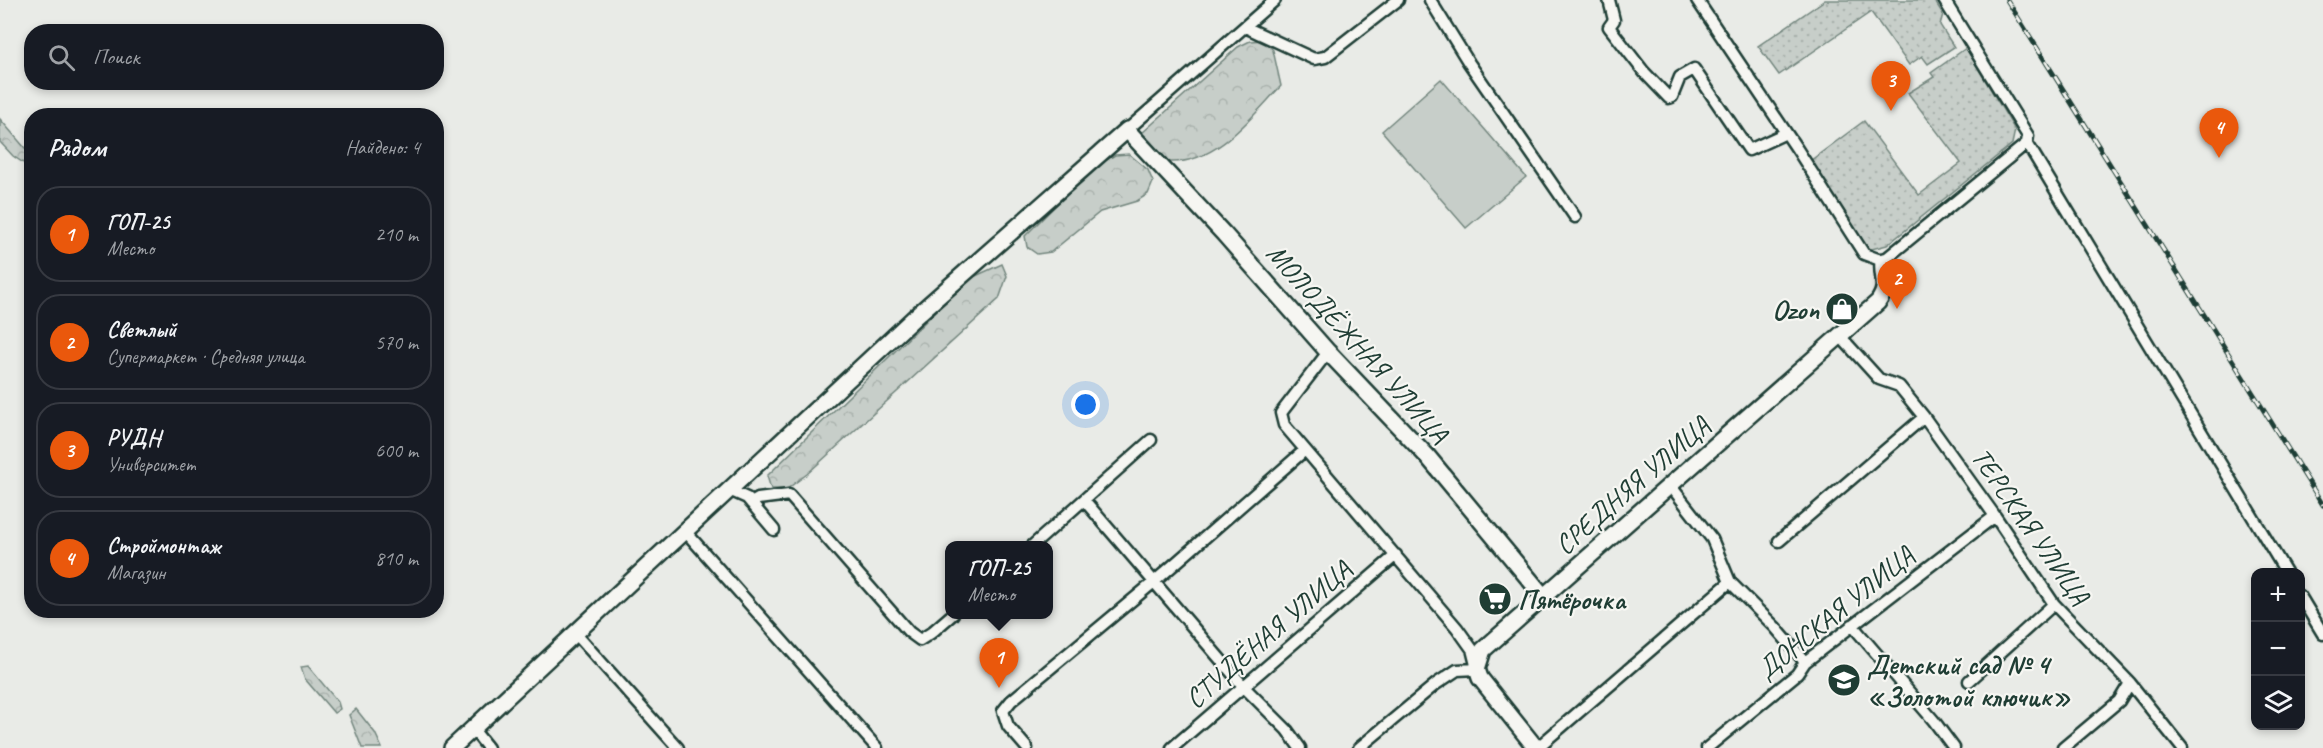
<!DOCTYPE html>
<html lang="ru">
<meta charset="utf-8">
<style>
:root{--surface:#171b24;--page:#20242c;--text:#f1f3f6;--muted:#9ea1a6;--line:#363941;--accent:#ea580c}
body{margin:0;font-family:Caveat,sans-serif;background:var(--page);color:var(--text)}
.controls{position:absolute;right:18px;bottom:18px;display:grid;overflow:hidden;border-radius:12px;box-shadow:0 3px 9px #0003}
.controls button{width:54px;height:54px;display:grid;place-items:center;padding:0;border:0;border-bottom:2px solid var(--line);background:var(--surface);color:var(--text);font:30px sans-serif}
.you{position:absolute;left:1086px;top:405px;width:21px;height:21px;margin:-15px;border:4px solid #fff;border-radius:50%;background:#1a73e8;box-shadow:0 0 0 9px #1a73e833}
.badge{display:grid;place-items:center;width:39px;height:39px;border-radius:50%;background:var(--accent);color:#fff;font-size:20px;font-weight:700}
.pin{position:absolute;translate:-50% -50px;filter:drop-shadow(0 2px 3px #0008)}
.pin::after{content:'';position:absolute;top:32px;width:21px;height:18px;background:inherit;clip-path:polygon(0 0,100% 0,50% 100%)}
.popup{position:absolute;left:945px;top:541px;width:108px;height:78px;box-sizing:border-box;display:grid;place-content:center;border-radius:12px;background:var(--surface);filter:drop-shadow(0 2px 4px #0005);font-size:20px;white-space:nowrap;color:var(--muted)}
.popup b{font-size:22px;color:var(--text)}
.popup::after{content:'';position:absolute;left:50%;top:100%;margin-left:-12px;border:12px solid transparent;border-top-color:var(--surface)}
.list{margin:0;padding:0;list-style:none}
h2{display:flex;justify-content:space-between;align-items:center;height:78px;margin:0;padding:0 24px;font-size:26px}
h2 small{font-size:20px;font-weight:400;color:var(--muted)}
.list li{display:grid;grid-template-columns:39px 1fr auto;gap:18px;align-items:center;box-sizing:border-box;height:96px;margin:0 12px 12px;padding:0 12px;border:2px solid var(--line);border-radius:24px}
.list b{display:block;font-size:22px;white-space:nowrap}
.list p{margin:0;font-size:20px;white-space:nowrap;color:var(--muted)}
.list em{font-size:20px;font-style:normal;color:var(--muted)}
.icon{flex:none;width:33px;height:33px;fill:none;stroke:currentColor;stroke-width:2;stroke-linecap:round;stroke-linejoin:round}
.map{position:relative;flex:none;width:2323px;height:748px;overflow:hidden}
.search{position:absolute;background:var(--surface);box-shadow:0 3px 9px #0003;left:24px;top:24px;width:420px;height:66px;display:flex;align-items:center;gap:15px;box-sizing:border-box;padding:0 21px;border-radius:24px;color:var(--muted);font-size:22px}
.panel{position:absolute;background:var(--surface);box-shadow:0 3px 9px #0003;left:24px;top:108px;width:420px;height:510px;border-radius:24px}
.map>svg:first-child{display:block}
.grass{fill:url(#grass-dots);stroke:#73867e;stroke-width:1.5}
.forest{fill:url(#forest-crowns);stroke:#73867e;stroke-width:1.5}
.garden{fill:#c7cec9;stroke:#73867e;stroke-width:1.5}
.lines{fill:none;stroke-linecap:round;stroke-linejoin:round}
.street-casing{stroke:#1f3d34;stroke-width:15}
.secondary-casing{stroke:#1f3d34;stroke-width:20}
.street{stroke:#f6f6f2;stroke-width:10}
.secondary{stroke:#f6f6f2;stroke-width:15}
.rail-casing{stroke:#1f3d34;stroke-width:5}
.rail{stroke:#f6f6f2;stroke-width:3;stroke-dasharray:9;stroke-linecap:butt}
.labels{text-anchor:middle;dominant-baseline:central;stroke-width:4.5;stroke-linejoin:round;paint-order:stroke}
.poi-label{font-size:28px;font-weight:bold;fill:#1f3d34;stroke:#f6f6f2;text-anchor:start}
.street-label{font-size:28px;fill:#1f3d34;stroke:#f6f6f2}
</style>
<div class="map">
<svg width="2323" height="748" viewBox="0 0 2323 748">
<defs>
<pattern id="grass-dots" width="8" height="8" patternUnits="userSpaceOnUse" patternTransform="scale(1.5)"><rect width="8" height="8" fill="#c7cec9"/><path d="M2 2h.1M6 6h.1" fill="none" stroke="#aab2ad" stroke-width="1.8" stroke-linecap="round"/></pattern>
<pattern id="forest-crowns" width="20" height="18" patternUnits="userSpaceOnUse" patternTransform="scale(1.5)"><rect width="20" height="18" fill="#c7cec9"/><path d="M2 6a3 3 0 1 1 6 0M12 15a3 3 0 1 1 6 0" fill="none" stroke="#aab2ad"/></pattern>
</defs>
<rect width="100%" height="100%" fill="#e9ebe7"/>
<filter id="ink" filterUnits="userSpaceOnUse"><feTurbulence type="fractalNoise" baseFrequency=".0167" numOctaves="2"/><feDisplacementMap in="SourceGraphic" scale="12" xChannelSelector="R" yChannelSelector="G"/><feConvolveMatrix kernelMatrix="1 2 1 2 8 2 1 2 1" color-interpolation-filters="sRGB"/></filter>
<g filter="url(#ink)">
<path class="grass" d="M1825 0H1934L1943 14 1940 25 1954 47 1928 64 1922 56 1909 65 1871 12 1779 75 1758 46Z
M1966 48 2015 130 2012 144 1887 245 1868 250 1810 161 1864 121 1919 195 1961 163 1908 93 1934 77 1931 73Z"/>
<path class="forest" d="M1264 40 1273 50 1281 86C1251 117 1217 164 1169 162L1141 134 1238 47 1250 41Z
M0 119 31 155V168L13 156 0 142Z
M1129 154 1148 170 1153 182 1148 194 1137 201 1100 212 1051 252 1037 254 1027 247 1025 236 1093 168 1115 155Z
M1002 264 1007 276 999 299 807 474 787 489H771L767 476 969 279Z
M308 666 338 702 340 709 334 713 305 679 301 667Z
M356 709 375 733 382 748H362L349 715Z"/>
<path class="garden" d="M1441 79 1526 177 1466 228 1382 131Z"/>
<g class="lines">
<g class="street-casing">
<path id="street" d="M1430 0 1469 63 1575 217
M1609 0 1614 20 1609 27 1644 72 1669 98 1672 97 1680 77 1694 69 1749 150 1786 133
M1697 0 1797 149 1864 254 1883 261 2027 143
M1944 0 2028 136 2027 143
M1245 27 1314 59 1325 57 1398 0
M1127 130 1275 0
M2027 143 2286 572
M1840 336 1879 379 1899 386 1924 417 1995 516 2054 604 2130 683 2182 748
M1328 352 1281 413 1284 425 1457 628 1472 649 1477 669 1457 670 1436 684 1359 748
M1670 485 1712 539 1730 582 1775 627 1805 662
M729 490 747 498 774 530
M1084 500 1244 687 1287 730 1300 748
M751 503 758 499 789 495 909 632 920 640 931 633 953 614
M685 531 877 748
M1779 541 1924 417
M1032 546 1151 440
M2300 596 2323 634
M1852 625 1934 721 1954 748
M575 633 678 748
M1969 681 2054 604
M472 728 488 748
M1027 748 1008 726 1003 711 1011 701 1154 582 1305 450
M1172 748 1396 555
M1537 748 1730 582
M1707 748 1797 674 1805 662 1995 516
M2063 748 2119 701 2130 683"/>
</g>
<g class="secondary-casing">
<path id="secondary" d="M452 748 915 317 1127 130 1224 234 1328 352 1428 457 1544 597
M1536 748 1480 678 1477 669 1483 650 1878 302C1890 285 1881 279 1883 261"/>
</g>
<use href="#street" class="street"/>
<use href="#secondary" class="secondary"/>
<g class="rail-casing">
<path id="rail" d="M2007 0 2323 505"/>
</g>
<use href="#rail" class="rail"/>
</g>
</g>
<defs>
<g id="shop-disc" transform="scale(1.725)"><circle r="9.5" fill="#1f3d34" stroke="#f6f6f2"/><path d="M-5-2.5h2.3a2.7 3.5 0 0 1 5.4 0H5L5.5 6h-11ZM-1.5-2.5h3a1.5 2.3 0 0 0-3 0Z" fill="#fff"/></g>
<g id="supermarket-disc" transform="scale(1.725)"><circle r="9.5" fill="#1f3d34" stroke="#f6f6f2"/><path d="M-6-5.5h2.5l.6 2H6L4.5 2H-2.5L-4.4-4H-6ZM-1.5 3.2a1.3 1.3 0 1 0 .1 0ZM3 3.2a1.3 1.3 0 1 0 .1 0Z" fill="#fff"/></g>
<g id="school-disc" transform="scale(1.725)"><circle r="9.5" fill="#1f3d34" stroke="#f6f6f2"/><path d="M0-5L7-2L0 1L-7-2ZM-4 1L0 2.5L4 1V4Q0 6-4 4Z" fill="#fff"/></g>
</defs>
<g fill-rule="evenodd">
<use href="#shop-disc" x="1842" y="309"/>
<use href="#supermarket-disc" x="1495" y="599"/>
<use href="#school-disc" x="1844" y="680"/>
</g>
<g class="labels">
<g class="poi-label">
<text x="1819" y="309" text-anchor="end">Ozon</text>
<text x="1518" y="599">Пятёрочка</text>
<text x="1867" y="664">Детский сад № 4<tspan x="1867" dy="32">«Золотой ключик»</tspan></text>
</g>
<g class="street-label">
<text transform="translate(1358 343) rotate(48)">МОЛОДЁЖНАЯ УЛИЦА</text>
<text transform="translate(1632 485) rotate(-41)">СРЕДНЯЯ УЛИЦА</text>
<text transform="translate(2031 526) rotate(55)">ТЕРСКАЯ УЛИЦА</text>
<text transform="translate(1835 612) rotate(-39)">ДОНСКАЯ УЛИЦА</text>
<text transform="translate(1268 634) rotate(-41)">СТУДЁНАЯ УЛИЦА</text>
</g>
</g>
</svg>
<div class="controls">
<button>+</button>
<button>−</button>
<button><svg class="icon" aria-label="layers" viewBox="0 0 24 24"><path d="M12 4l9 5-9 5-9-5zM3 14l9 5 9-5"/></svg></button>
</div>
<div class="you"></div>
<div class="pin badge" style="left:999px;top:688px">1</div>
<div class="popup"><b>ГОП-25</b>Место</div>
<div class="pin badge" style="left:1897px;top:309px">2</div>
<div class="pin badge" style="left:1891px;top:111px">3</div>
<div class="pin badge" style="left:2219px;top:158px">4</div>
<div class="search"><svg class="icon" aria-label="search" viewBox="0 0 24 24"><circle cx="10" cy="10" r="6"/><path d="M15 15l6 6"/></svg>Поиск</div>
<section class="panel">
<h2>Рядом<small>Найдено: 4</small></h2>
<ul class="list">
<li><span class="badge">1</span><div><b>ГОП-25</b><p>Место</p></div><em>210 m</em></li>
<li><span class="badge">2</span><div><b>Светлый</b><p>Супермаркет · Средняя улица</p></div><em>570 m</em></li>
<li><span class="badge">3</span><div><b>РУДН</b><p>Университет</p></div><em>600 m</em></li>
<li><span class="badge">4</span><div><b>Строймонтаж</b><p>Магазин</p></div><em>810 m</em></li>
</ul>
</section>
</div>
